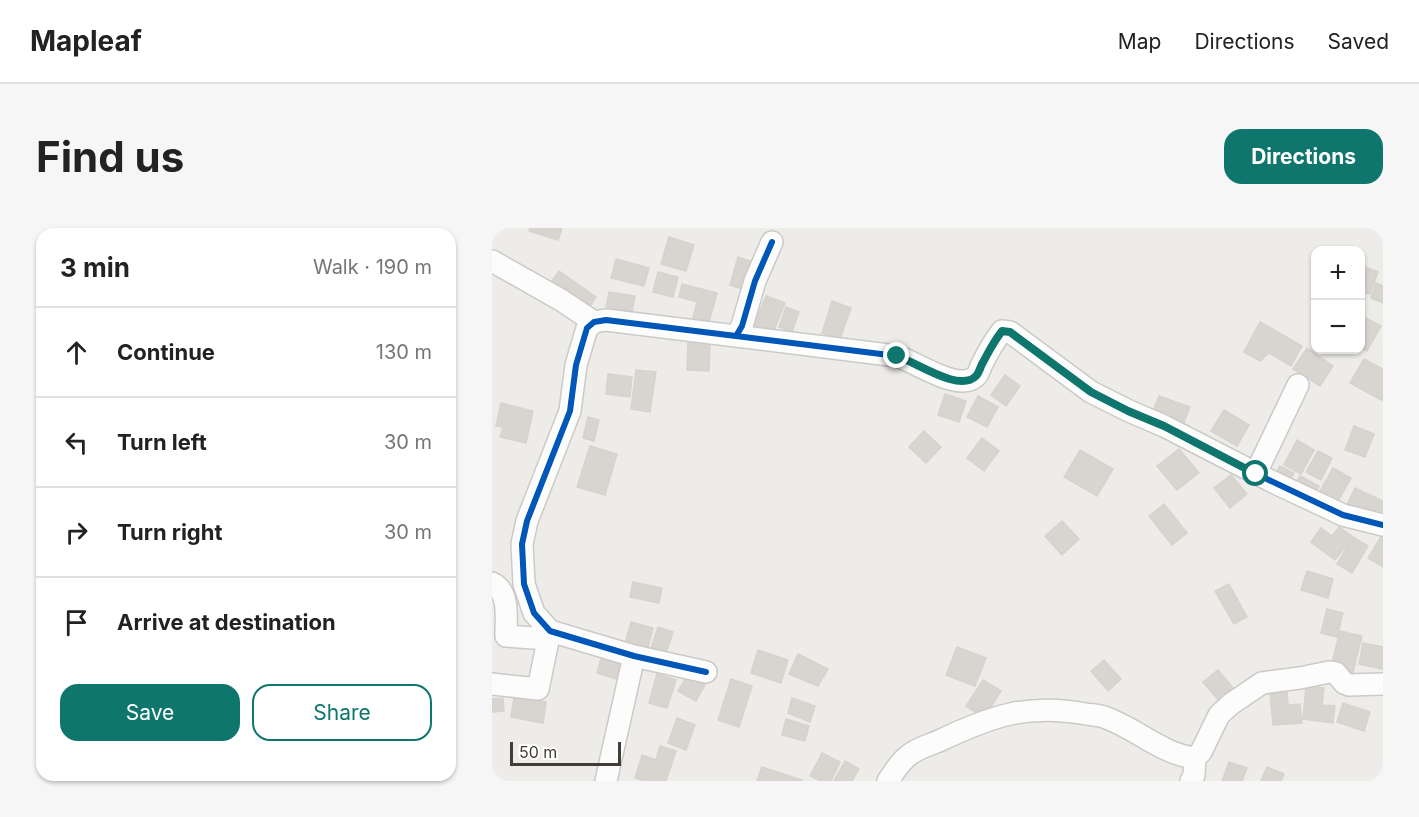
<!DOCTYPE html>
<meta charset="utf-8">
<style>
:root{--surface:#fff;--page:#f6f6f6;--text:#222;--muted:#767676;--line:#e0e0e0;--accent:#0f766e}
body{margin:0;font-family:Inter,sans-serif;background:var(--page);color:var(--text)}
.controls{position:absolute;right:18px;top:18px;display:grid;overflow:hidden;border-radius:12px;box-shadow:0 2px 4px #0004}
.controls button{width:54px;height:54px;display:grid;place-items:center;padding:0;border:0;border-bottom:2px solid var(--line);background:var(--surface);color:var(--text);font:30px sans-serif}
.scale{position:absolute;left:18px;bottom:15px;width:111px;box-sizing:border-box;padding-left:6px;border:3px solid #423d36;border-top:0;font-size:16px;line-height:21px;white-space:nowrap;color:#423d36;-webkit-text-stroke:4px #fff;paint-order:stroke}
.stop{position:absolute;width:18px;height:18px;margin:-14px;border:4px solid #0f766e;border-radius:50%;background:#fff}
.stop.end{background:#0f766e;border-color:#fff;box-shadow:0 2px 6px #0008}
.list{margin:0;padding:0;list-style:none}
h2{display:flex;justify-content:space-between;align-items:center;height:78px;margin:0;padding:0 24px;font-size:26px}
h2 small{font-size:20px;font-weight:400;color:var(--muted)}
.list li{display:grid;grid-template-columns:39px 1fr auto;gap:18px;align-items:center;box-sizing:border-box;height:90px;padding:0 24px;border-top:2px solid var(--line)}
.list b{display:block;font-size:22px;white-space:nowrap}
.list em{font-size:20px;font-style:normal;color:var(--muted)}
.actions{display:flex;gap:12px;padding:18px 24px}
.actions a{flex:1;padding:14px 0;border:2px solid var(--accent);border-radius:18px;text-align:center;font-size:21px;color:var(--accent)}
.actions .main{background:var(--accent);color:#fff}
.icon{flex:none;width:33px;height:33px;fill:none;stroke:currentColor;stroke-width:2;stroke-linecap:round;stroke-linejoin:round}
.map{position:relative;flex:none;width:891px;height:553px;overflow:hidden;border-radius:18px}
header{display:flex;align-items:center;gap:36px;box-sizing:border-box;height:84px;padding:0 30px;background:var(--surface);border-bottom:2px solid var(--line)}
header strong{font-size:28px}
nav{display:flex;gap:33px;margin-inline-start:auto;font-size:21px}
.intro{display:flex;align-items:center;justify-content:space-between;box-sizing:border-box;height:144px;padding:0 36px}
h1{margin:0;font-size:42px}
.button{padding:15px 27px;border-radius:18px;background:var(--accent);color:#fff;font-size:21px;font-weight:700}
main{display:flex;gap:36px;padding:0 36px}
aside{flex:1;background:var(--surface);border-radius:18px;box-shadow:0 2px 4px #0004}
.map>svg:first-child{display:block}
.building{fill:#d8d5d1;stroke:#d6d3ce;stroke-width:1.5}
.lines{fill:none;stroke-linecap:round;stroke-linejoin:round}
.minor-casing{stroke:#cccac6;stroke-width:24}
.minor{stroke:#fcfcfc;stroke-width:21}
.cycleway-casing{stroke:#fff;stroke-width:10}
.cycleway{stroke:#0057b8;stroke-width:6}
.route{stroke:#0f766e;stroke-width:8}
</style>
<header>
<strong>Mapleaf</strong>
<nav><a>Map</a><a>Directions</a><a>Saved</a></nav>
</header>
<div class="intro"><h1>Find us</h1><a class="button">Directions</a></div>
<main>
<aside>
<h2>3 min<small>Walk · 190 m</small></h2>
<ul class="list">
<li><svg class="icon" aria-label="ahead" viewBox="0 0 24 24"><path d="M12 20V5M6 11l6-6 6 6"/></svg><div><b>Continue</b></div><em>130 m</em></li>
<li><svg class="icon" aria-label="left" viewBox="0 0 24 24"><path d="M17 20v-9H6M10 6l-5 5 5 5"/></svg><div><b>Turn left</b></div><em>30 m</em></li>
<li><svg class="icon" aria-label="right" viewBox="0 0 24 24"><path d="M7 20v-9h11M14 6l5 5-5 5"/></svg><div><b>Turn right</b></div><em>30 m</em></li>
<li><svg class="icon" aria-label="arrive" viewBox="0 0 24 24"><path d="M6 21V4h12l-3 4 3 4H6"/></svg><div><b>Arrive at destination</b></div></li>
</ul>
<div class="actions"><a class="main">Save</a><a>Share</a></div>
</aside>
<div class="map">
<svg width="891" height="553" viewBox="0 0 891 553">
<rect width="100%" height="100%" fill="#eeece8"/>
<path class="building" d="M38 0H70L66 12 37 3Z
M177 9 202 17 194 43 169 36Z
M246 29 261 34 253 62 238 57Z
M124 31 157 40 152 58 119 50Z
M868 37 886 44 878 66 868 63Z
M67 43 104 69 95 83 57 57Z
M166 44 186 49 181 69 161 64Z
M884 55 891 58V75L879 70Z
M190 56 225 65 217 94 201 90 205 74 187 69Z
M117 64 143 68 140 84 114 79Z
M274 68 293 75 280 107 261 99Z
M340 73 359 80 348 111 330 105Z
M294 79 307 84 300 104 287 99Z
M868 87 889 98 875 123 868 120Z
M768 94 810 118 799 138 777 125 768 133 752 124Z
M196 115 218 116 217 143 195 142Z
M815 120 841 138 828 158 801 141Z
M872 131 891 141V173L858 155Z
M144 142 164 144 158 184 139 181Z
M116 146 140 149 138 169 114 166Z
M513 147 528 158 514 178 499 167Z
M453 166 474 173 467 194 446 187Z
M486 168 506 179 495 199 475 189Z
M667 168 698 179 690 199 659 188Z
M9 175 41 183 34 215 8 209 11 199 4 198Z
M732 182 757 197 745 218 719 203Z
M96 189 107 192 102 213 91 210Z
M862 198 882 206 873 229 853 222Z
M432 203 449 219 434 235 417 219Z
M490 210 507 223 492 243 475 230Z
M805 212 822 222 809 246 792 237Z
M98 218 125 226 113 267 85 259Z
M687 221 707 245 685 262 665 238Z
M588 222 621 241 605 268 572 249Z
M826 223 840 230 829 252 814 244Z
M788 238 802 245 795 258 781 250Z
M841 240 859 250 845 275 827 265Z
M739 247 755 266 738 280 722 260Z
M808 248 827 258 820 270 801 260Z
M863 260 891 273V295L855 277Z
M672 276 695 305 680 317 657 288Z
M570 293 587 311 570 327 553 308Z
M847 299 861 309 843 332 819 314 829 300 840 308Z
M890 307 891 308V339L876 330Z
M861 309 876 318 860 345 845 336Z
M815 343 841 351 836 370 809 362Z
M141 354 170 360 167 375 138 369Z
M737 356 755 389 742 396 723 363Z
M835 381 851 385 845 409 829 405Z
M139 394 161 400 155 423 133 416Z
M166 399 181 404 173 428 158 423Z
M848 403 870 408 860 448 854 447 855 439 840 435Z
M871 415 891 419 890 441 867 436Z
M465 419 494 430 483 458 454 447Z
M266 422 296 432 289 455 259 445Z
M111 424 134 430 128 452 105 445Z
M306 426 336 441 326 458 297 446Z
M612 432 629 451 616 463 599 443Z
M726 442 741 460 727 473 711 454Z
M165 446 184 452 175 480 157 475Z
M196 447 213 457 204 473 186 463Z
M239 451 260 458 247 499 226 492Z
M491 452 509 463 492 490 474 478Z
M814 458 832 460 830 477 843 478 841 495 811 491Z
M795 463 796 477 808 476 810 495 781 497 778 465Z
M22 469 54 474 51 495 19 489Z
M11 470 12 483 0 484V471Z
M300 470 323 478 318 494 296 485Z
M851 475 878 484 872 503 845 494Z
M185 490 203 497 194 522 176 515Z
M294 491 317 498 313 513 290 507Z
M168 518 184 523 174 553H153L143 550 150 527 164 532Z
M330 525 348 534 339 553H329L318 548Z
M353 533 367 541 360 553H342Z
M737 534 755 540 750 553H730Z
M270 539 310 552 309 553H265Z
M775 539 792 546 789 553H769Z"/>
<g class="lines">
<g class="minor-casing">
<path id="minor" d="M0 33 69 72 102 94
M244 108 405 128C424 134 467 165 484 148 487 145 488 140 490 136 496 124 502 113 510 103L518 104 599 164 637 183 672 198 779 253 851 287 891 297
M764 245 806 157
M0 355C18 363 14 391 14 408L55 411
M214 444 142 428 58 403 42 385 32 356 30 316 35 293 78 183 84 137 95 100 102 94 114 92 244 108 250 98 263 53 280 14
M0 456 46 461 58 403
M114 553 142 428
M396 553C402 544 407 535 416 528 425 520 438 517 449 512 500 488 536 475 594 486 600 487 606 487 612 489 644 500 669 526 703 530L709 524 727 487 739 476 770 455 808 450 837 444 844 445 852 455 857 457 891 456
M699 553 702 547 703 530"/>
</g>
<use href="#minor" class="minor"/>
<g class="cycleway-casing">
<path id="cycleway" d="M244 108 405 128C424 134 467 165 484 148 487 145 488 140 490 136 496 124 502 113 510 103L518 104 599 164 637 183 672 198 779 253 851 287 891 297
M214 444 142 428 58 403 42 385 32 356 30 316 35 293 78 183 84 137 95 100 102 94 114 92 244 108 250 98 263 53 280 14"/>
</g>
<use href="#cycleway" class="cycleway"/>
</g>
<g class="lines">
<path class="route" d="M405 128C424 134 467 165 484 148 487 145 488 140 490 136 496 125 502 113 510 103L518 104 599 164 636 183 672 198 764 246"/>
</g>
</svg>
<div class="controls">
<button>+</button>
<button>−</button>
</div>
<div class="scale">50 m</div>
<div class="stop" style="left:764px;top:246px"></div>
<div class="stop end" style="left:405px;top:128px"></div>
</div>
</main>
